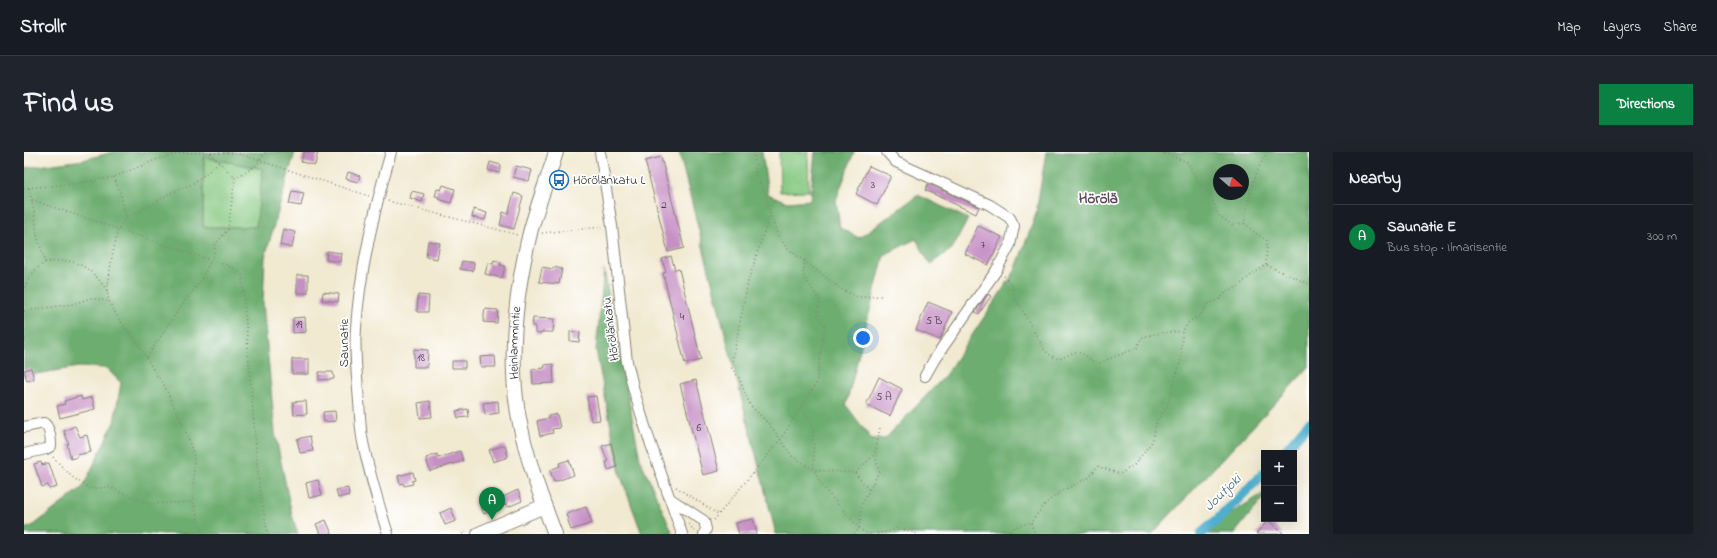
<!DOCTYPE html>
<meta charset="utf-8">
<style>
:root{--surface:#171b24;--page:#20242c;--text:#f1f3f6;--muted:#9ea1a6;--line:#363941;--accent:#0b8043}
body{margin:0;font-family:"Indie Flower",sans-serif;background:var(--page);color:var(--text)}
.controls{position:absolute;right:12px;bottom:12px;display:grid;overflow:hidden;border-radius:0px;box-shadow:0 4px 16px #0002}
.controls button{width:36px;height:36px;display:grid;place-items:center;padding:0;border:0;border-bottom:1px solid var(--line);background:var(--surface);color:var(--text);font:20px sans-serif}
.compass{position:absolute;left:1189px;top:12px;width:36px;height:36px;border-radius:50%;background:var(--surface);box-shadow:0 4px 16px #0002;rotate:110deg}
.you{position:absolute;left:839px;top:186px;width:14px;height:14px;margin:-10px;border:3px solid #fff;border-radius:50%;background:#1a73e8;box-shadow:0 0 0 6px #1a73e833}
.badge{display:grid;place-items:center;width:26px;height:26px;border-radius:50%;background:var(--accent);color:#fff;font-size:13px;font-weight:700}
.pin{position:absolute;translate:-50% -33px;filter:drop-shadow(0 1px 2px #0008)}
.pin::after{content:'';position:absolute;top:21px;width:14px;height:12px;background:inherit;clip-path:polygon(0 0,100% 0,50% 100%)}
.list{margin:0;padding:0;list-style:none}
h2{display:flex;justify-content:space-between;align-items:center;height:52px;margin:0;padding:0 16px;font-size:17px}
h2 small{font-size:13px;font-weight:400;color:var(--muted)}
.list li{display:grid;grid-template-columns:26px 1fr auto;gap:12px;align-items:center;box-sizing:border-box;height:64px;padding:0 16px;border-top:1px solid var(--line)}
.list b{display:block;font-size:15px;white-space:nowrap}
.list p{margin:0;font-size:13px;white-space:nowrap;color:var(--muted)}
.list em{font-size:13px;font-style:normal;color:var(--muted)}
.map{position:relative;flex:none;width:1285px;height:382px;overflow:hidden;border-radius:0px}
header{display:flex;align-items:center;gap:24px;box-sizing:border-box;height:56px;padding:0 20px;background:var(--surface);border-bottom:1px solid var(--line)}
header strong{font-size:19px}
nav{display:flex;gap:22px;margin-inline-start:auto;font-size:14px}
.intro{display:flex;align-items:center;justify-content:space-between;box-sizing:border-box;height:96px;padding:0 24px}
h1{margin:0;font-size:28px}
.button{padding:10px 18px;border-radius:0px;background:var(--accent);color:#fff;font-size:14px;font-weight:700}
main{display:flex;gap:24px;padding:0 24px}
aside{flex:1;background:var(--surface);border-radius:0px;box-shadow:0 4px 16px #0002}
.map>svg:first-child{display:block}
.green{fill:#87c982;stroke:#52724f}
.forest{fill:#6dad70;stroke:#446446;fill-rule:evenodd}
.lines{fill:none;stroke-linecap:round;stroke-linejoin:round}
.canal{stroke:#4faece;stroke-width:10}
.building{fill:#c690c5}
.street-casing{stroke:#868276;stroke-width:12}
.secondary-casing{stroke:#868276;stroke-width:16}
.path{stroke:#868276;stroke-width:1.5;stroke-dasharray:1 3;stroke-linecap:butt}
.street{stroke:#fff;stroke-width:10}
.secondary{stroke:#fff;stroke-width:14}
.labels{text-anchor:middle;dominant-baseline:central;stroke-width:3.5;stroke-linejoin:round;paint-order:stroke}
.number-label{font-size:11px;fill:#463946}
.poi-label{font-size:13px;fill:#1c1c1c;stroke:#fff;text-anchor:start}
.street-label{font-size:13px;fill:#1c1c1c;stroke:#fff}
.water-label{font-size:14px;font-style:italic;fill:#335e6c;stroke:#fff}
.quarter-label{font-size:15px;font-weight:bold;fill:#584557;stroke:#fff}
</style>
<header>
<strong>Strollr</strong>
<nav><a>Map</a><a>Layers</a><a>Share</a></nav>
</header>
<div class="intro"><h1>Find us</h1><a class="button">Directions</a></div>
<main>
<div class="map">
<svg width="1285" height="382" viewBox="0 0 1285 382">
<rect width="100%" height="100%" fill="#fff"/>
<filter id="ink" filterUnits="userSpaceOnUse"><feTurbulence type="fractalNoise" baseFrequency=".025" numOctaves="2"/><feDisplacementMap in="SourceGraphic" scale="8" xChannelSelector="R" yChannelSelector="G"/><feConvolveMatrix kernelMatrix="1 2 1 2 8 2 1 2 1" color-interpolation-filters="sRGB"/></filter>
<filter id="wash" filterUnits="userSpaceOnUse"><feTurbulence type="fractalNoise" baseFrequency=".012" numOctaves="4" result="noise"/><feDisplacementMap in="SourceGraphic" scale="16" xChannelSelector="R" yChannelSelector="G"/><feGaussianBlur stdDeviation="0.9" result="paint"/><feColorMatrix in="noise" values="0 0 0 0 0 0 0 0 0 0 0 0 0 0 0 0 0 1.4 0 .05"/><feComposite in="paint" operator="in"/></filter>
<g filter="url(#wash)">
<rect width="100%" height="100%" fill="#f1e9d0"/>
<path class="green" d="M755 0H784L785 39 756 40Z
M180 5 239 17 233 75H179Z"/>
<path class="forest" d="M89 0H271L241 105 239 151 251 281 268 363 274 382H0V377L10 373 59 335 90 270 97 231 82 216 54 215 0 224V16L59 8ZM180 5 239 17 232 75H179Z
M655 0H738L744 42 763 50 786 48 791 0H830L812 48 816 76 835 86 894 43 944 67 928 97 906 112 892 87 860 103 822 253 848 288 861 287 920 225 991 119 1012 62 1022 0H1285V215L1128 382H752ZM1195 18H1219V42H1195Z
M580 118 616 307 649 382H618L596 322 572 198Z
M1240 341V345L1210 382H1184L1204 363Z"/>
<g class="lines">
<path class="canal" d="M1259 301 1285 271
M1177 382 1194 367 1240 321"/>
</g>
<g id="blocks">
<path class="building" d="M280 0H294L291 13 277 10Z
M637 5 660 96 644 100 621 9Z
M466 10 477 13 475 21 464 18Z
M492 14 508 18 505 29 489 25Z
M845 14 867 24 853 53 832 42Z
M324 20 336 24 334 30 322 27Z
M904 32 955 55 952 62 901 38Z
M419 33 431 37 427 51 414 47 415 45 411 44 413 37 417 38Z
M268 39 280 41 277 54 265 52Z
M388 39 400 42 398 50 386 46Z
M490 41 499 44 490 77 476 73 479 60 484 62Z
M450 57 463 61 461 68 448 65Z
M954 74 978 85 964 113 941 102Z
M259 77 271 80 268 96 256 93Z
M404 89 416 91 413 107 402 105Z
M303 99 317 101 316 110 302 108Z
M647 104 651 118 655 117 677 208 661 212 639 121 642 120 638 107Z
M470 108 477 110 476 113 481 114 478 126 461 122 464 111 469 112Z
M438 109 450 111 449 119 436 117Z
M518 115 529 117 530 115 538 117 535 132 515 130Z
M273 123H284V141H273Z
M299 140 315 142 314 150 298 148Z
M964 142 967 144 955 162 951 160Z
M394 143 405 144 404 160H393Z
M904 150 928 160 916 188 892 178Z
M461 157 474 158 473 171 459 170Z
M281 165 282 180 269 181V166Z
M509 166 530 167 529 180H518L517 182 511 181V174H508Z
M546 179 556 181 555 190 546 189Z
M390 197 404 198 403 215H390Z
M471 204 472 215H457L456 205Z
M268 207H285V222H268Z
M428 209H441V216H428Z
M529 212 530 231 509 232 508 217 521 216 520 213Z
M7 216 10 227 3 229 0 218Z
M295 220H309L310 227 295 228Z
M855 225 878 237 866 264 842 253Z
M672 228 695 319 679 323 656 232Z
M57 244 58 248 68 245 71 257 36 266 33 254 41 252 40 249Z
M572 244 576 268 567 269 563 245Z
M282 249 283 262 270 263 269 250Z
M406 249 408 265 396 266 394 251Z
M474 249 475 261 461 263 459 251Z
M444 257 445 265 434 266 432 259Z
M311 259 312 269 300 270 299 260Z
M533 262 536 276 528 277 529 281 516 284 513 269 525 266 524 264Z
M51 274 56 285 63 283 67 300 53 303 54 305 47 307 43 292H45L40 279Z
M286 284 289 299 276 301 273 287Z
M587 291 593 315 584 318 582 310H584L578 294Z
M481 293 484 305 469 310 465 298Z
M436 299 439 309 406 319 402 306 413 302 414 306Z
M545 308 550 323 530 330 526 318 536 314 535 311Z
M17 310 18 313 25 311 33 335 25 337 24 333 18 335 10 312Z
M389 320 391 328 388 329 389 332 380 334 379 331 376 332 374 324Z
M294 328 298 343 285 346 282 331Z
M324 336 325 343 314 346 312 338Z
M494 338 498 349 484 355 483 352 460 362 457 355Z
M562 355 568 371 547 378 542 362Z
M427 356 432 369 421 373 416 361Z
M729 367 733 382H715L712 371Z
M302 368 308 382H296L292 372Z
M1244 368 1260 382H1232Z"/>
</g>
</g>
<g filter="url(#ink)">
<use href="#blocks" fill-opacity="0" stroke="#868276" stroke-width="1"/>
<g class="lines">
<g class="street-casing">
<path id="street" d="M576 0 588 74 603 210 610 239 623 281 658 382
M863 0 872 10 966 53 986 66 990 74 986 93 972 119 910 208 901 224
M0 275 20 271C26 276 27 287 27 294L22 297 0 302
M645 346 680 369 682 377 680 382
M364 382C354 350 344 318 338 285 336 273 336 261 335 249 333 225 330 200 332 176 336 116 350 58 367 0"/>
</g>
<g class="secondary-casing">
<g id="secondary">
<path d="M455 382 520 354"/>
<path id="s1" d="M531 382C516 343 501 302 494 261 484 201 492 139 506 81 513 54 524 27 532 0"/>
</g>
</g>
<path class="path" d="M730 0 732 25 743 45 746 61 753 82 763 96 817 137 834 145 858 144
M1136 0 1163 10 1174 30 1186 42 1194 63 1208 73 1220 71
M186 1 210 25
M90 25 97 43 102 66
M0 36 50 32 90 25 134 7 159 1H212L345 44
M5 36 11 65 13 83 21 110C28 110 37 108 44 109 62 112 74 125 83 139
M8 48 210 116 218 123 235 335 244 382
M364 49 494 83
M746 61 724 130 707 215 715 226 726 253 746 273 768 304 790 318 798 334 835 376 840 380 847 382
M518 81 578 75
M781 108 779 123 796 149 793 162 801 173 792 232 777 254 789 276 790 318 831 321 851 302
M1242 113 1243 89 1230 80 1220 71 1227 37 1234 17 1243 0
M980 124 988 133 990 144 1020 197 1027 204 1035 207 1051 200 1058 201 1068 209 1075 211 1113 196 1117 186C1130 181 1144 180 1158 180
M0 135 10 119 21 110
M0 159 49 152 66 146 84 149
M123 205 155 157 177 128 190 102 191 93 204 77 211 26 233 13 241 0
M29 305 47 324 66 337 84 335 126 352 169 350
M831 321 845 338
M652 335 694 362
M690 368 756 288 777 255
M1007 371 1011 382
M665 372 670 379
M179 382 169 350 170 305 163 282 140 233 131 221 113 190 94 166 85 149 83 139 88 105 94 77 102 66 126 54 144 42 168 32 195 11
M438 382 443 380
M830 382 835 376 838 352 855 320 851 302 856 276
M853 382 874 376 894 382
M979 382 992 375 1007 370 1022 351 1038 339 1066 325 1073 314 1096 322 1110 313 1128 290 1133 268 1143 255 1157 207 1158 180 1165 170 1176 163 1184 152 1196 147 1203 139 1214 135 1222 127 1242 113 1285 132"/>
<use href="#street" class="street"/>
<use href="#secondary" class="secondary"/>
</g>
</g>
<defs>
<g id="bus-ring" transform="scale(1)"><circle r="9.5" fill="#fff" stroke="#1f6fb2" stroke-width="1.5"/><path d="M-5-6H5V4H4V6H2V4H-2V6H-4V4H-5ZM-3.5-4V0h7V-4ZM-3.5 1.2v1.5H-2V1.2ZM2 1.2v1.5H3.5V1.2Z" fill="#1f6fb2"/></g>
</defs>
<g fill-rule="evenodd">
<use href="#bus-ring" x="535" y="28"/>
</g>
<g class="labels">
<g class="number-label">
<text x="849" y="33">3</text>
<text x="640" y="53">2</text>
<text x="959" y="93">7</text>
<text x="658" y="165">4</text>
<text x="910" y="169">5 B</text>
<text x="275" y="173">19</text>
<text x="397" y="206">18</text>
<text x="860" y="245">5 A</text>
<text x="675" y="276">6</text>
</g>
<g class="poi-label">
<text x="549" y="28">Hörölänkatu L</text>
</g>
<g class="street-label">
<text transform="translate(587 177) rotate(-97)">Hörölänkatu</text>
<text transform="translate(320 191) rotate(-90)">Saunatie</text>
<text stroke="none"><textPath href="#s1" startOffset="197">Heinlammintie</textPath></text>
</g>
<g class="water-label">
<text transform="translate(1199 341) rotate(-44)">Joutjoki</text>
</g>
<g class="quarter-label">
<text x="1074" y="47">Hörölä</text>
</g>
</g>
</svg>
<div class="controls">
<button>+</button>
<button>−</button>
</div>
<svg class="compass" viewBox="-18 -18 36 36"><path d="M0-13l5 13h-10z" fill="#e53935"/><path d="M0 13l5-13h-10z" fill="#9ea1a6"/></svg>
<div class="you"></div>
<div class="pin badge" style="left:468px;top:368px">A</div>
</div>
<aside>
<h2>Nearby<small></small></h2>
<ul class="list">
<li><span class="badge">A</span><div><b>Saunatie E</b><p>Bus stop · Ilmarisentie</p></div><em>300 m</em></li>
</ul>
</aside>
</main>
